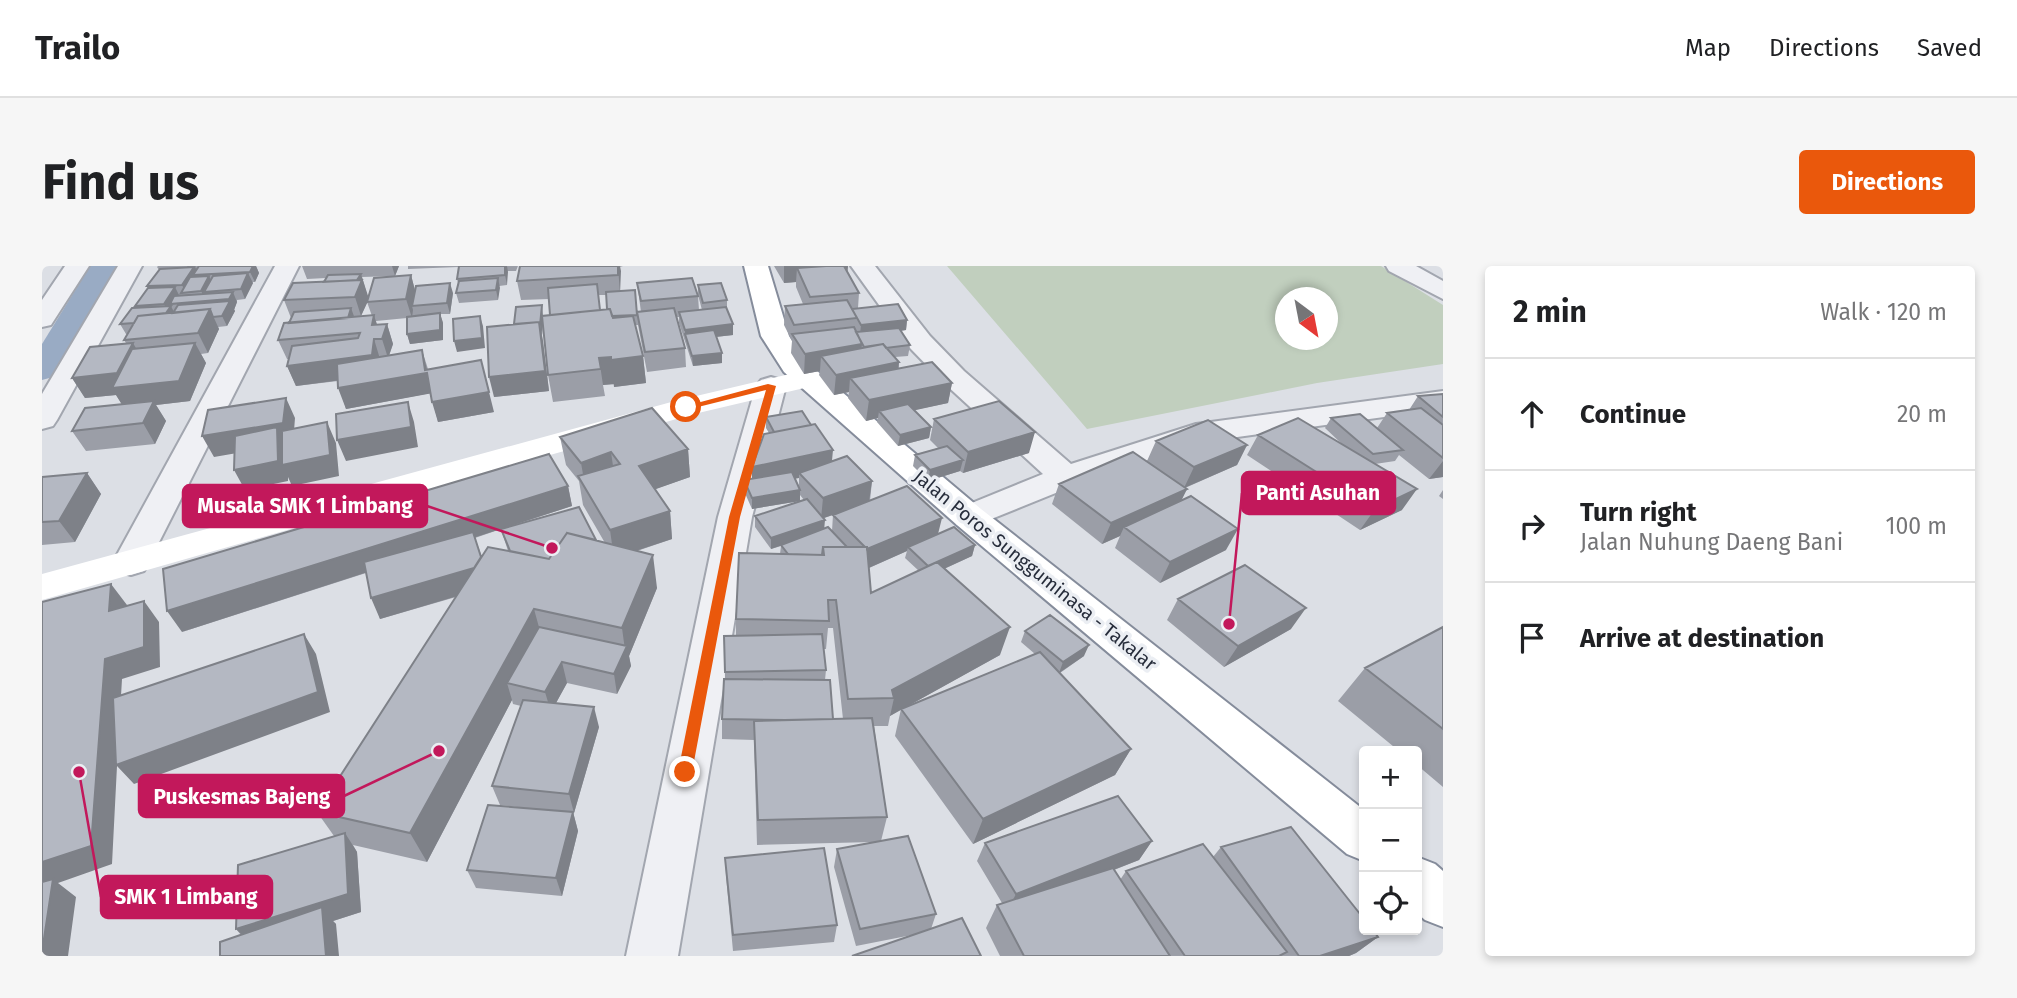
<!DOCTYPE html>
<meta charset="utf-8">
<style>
:root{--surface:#fff;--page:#f6f6f6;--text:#202124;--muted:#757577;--line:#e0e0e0;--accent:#ea580c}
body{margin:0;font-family:"Fira Sans",sans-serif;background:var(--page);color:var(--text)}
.controls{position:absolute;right:21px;bottom:21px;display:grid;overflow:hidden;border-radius:7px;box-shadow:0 4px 10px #0003}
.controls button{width:63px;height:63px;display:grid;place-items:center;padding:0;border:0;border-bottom:2px solid var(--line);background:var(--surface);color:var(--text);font:35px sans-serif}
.compass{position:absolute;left:1233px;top:21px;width:63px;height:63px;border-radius:50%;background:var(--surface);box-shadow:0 4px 10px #0003;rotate:148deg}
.stop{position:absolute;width:21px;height:21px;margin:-16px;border:5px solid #ea580c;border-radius:50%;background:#fff}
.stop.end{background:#ea580c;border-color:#fff;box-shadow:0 2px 7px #0008}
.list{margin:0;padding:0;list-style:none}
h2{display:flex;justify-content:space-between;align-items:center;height:91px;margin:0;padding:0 28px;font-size:30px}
h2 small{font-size:23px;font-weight:400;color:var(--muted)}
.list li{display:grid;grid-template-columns:46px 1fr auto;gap:21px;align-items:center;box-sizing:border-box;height:112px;padding:0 28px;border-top:2px solid var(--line)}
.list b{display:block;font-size:26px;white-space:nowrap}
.list p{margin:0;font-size:23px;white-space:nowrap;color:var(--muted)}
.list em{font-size:23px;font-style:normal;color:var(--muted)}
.icon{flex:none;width:38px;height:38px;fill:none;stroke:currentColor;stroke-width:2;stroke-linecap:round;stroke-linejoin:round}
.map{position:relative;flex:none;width:1401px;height:690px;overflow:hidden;border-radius:7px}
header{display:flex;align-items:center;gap:42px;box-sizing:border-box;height:98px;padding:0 35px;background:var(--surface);border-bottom:2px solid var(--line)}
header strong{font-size:33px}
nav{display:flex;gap:38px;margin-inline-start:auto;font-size:24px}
.intro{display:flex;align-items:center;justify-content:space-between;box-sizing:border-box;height:168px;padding:0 42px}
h1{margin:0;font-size:49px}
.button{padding:18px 32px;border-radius:7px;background:var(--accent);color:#fff;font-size:24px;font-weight:700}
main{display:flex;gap:42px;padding:0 42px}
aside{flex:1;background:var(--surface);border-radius:7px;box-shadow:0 4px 10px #0003}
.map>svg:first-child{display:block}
.green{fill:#c1cfbe;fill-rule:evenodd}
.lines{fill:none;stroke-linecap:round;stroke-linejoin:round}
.canal{fill:#99abc4;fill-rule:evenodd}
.street-casing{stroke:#a2a6af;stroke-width:4}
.highway-casing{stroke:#858c9b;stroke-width:4}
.street{fill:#eff0f4;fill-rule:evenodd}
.secondary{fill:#fff;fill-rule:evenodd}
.highway{fill:#fff;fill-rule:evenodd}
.wall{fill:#9b9ea7;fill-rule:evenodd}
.shaded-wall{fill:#7e8188}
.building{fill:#b4b8c2;stroke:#7e8188;stroke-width:2}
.route{fill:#ea580c}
.labels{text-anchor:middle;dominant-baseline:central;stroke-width:7;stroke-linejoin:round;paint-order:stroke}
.street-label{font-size:19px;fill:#272d3b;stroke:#ebeef3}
.leader{fill:none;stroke:#c2185b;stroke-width:2.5}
.callout-dot{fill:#c2185b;stroke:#ebeef3;stroke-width:2.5}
.callout{fill:#c2185b;stroke:#c2185b;stroke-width:2.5}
.callout-label{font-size:21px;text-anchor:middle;font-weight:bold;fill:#fff}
</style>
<header>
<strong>Trailo</strong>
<nav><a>Map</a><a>Directions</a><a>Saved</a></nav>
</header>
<div class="intro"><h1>Find us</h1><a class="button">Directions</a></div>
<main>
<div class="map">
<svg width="1401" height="690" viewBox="0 0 1401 690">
<rect width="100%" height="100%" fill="#dcdfe5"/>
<path class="green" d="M905 0H1339L1401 39V98L1275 117 1045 163ZM1244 32H1286V74H1244Z"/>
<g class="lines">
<path class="canal" d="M48 0H76L16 104 11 111 0 114V78Z"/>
<g class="street-casing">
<path id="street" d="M23 0H47L9 59 0 61V34Z
M76 0H100L15 154 11 160 0 163V128Z
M233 0H257L107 296 102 305 89 309 76 305 71 296Z
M809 0H833L888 70 922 105 1029 198 1154 158 1401 125V143L1159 176 1036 218 927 262 915 259 910 251 915 243 1001 208 902 117 868 82Z
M1344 0H1374L1401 15V33L1347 5Z
M729 111 739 114 744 120 710 251 636 690H584L676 251 714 120 719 114Z"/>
</g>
<g class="highway-casing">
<path id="highway" d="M702 0H726L747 70 762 94 939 243 1322 544V595L1305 588 915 259 742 106 719 70Z
M1375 591 1393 598 1401 605V661L1383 654 1375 647Z"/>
</g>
<use href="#street" class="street"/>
<path class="secondary" d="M765 104 775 107 779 113 775 119 652 148 0 334V308L633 135Z"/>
<use href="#highway" class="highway"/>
</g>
<path class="wall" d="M116 0H214L217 7 213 16H210L211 17 203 33 195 34V36L192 44 193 45 185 60 176 61 177 63 166 87 159 88 164 97 148 135 114 139 124 155 113 178 44 185 30 165 80 138 74 129 43 132 30 112 84 77 82 74 86 68H84L78 58 94 42 93 40 106 22 105 20 117 4 115 1Z
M260 0H357L353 10 320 11 326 32 369 9 373 25 411 27 408 48H398L401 57V74L368 78 365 68V52L334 55 335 59 345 58 351 78 347 90 380 84 386 103 452 146 396 156 389 127 304 143 296 115 254 120 245 100 247 93H245L236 74 249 52 242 34 282 16 284 12 265 13ZM325 36 330 50 312 51V50H319Z
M366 0H416V1L366 3Z
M417 0H476L474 5H465V19L457 20 456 34 417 37 414 27 416 17 415 13Z
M478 0H581L578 1V25L595 46H599L595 17 656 30 657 44H660L656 29V19L685 34V43L691 58V69L674 71 680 97 651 100 637 57V51H634L643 82 644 101 605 106 596 59H593L601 90 604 117 572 121V118L561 119 563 130 511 136 506 109 501 57 500 69 507 125 452 131 472 58 501 50 508 49 507 33 479 34 475 15ZM556 29H564L565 43 558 44Z
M732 0H806L805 6 817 27 816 42 865 54 864 64 859 65 868 79 866 90 853 91 857 96V102L910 117 906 137 872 144 889 161 887 172 856 180 835 156 836 152 824 155 806 132 807 126 792 129 777 109 778 105 762 108 749 87 750 75 742 59 743 40 761 38 754 21V16L742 17Z
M1401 128V211L1387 213 1357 189 1353 195 1333 198 1360 244 1318 264 1205 189 1216 169 1301 179 1283 162 1289 152 1335 162 1345 147 1367 144 1376 130Z
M724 151 790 196 830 215 828 235 896 268 933 279 930 290 902 303 958 389 864 441 993 388 979 376 983 365 1042 390 1018 407 1089 483 1073 509 931 578 853 470 859 443 848 450 846 460H832L845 551 839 575 894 648 889 663 875 668 814 680 792 601 795 583 831 576 715 579 712 474 680 473V453L683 413 682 370H694V353L738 288 739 280 729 283 713 261V250L762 234 758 229V235L710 243 702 225V214L710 212V201L727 167 724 162ZM753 212H757V220ZM803 245 791 249 790 265 782 262V252ZM865 285 863 292 877 305 829 327 827 302ZM786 362H791L801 453H791L783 414 784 404 781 383H784Z
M892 153 987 187 921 207 918 205 886 215 871 200 873 189 896 182 888 174Z
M518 171 646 183 648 211 613 223 628 245 630 273 595 285 615 322 587 390 589 400 575 428 525 417 514 437 557 461 532 547 531 546 536 565 520 630 434 622 425 604 512 545 458 539 450 520 479 440 471 438 470 434 385 596 311 579 315 586 319 646 291 655 294 658 199 669 194 663 292 570 275 546 414 331 338 353 324 307 140 366 526 220 530 240 460 263 554 274 563 277 541 239 537 215 524 199ZM459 263 466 285 440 291 433 272Z
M1114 175 1205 179 1195 199 1143 222 1145 223 1139 235 1184 284 1118 317 1073 282 1078 270 1060 278 1010 238 1017 218 1105 195Z
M45 207 59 228 33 276 0 279V211Z
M1401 224V233L1397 230Z
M1136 333 1249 363 1182 401 1125 354Z
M1401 361V521L1375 499V485H1357L1296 435 1323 402Z
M1110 575 1097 594 1072 604 1078 614 1084 605 1171 591 1179 581 1336 671 1314 687 1307 690H958L944 662 955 639 960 637 935 595 943 577Z
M683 592 795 659 792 676 691 685 684 610Z"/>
<path class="shaded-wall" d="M145 0H153L156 9H151L154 15 144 27 140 19 148 6Z
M208 0H214L217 7 213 16 208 6Z
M350 0H357L353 10Z
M463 0H465L466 6 465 19 463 9Z
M576 0H578L579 5 578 28Z
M742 0H806L805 10 755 2 754 16 742 17Z
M206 7 211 17 203 33 199 23Z
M319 8 327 33 319 50 313 31V19Z
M369 9 374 28 370 40 371 44 370 52 364 33Z
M167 10 172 20 162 26 166 33 164 35 159 25Z
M456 12 458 22 456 34 454 24Z
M408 17 411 27 408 48 405 37Z
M133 21 138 31 128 38 134 50 119 55 125 45 122 38Z
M191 26 195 36 192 44 187 33Z
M188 35 193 45 185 60 180 50Z
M500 39 501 50 500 69 498 59Z
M309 42 313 53 304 56Z
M168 43 177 63 166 87 156 67Z
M398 47 401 57V74L368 78 365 68Z
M332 49 338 69 330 59Z
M438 50 441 60 443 82 415 86 412 75Z
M865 54 864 64 818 69 819 59Z
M497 56 501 75 507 125 452 131 447 111Z
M345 58 351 78 346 92 340 73Z
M691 58V69L645 74 643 68V74V64Z
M332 73 338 93 337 109 254 120 245 100Z
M91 77 102 96 153 77 164 97 148 135 114 139 124 155 113 178 101 157 82 142 74 129 43 132 30 112Z
M820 78 818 98 779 90 778 105 762 108 763 88Z
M380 84 391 127 304 143 296 122Z
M680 87V97L651 100 650 90Z
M601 90 604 117 572 121 569 94Z
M569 91 572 118 561 119 557 92Z
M439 94 452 146 396 156 390 136Z
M857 96 854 116 808 112 807 126 792 129 794 109Z
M910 117 906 137 842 151 837 145 836 152 824 155 827 134Z
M244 132 253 152 251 178 285 156 294 177 297 210 250 220 246 211V215L203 224 192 204 236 180 172 191 160 170Z
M366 136 372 156 376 181 304 195 295 174Z
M889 161 887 172 856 180 858 169Z
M993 166 987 187 921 207 926 186Z
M1205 179 1195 199 1142 222 1152 201Z
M646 183 648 211 600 228 597 200Z
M791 184 789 205 757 207V212L710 222V201Z
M569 186 573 214 544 225 539 197Z
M921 194 918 205 886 215 888 204Z
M1401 195V211L1387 213Z
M45 207 59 228 33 276 17 255Z
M830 215 827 236 779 253 781 232Z
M526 220 530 240 140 366 125 345Z
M1145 223 1135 243 1082 261 1078 270 1060 278 1069 257Z
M1375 223 1360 244 1318 264 1333 243Z
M758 224V235L710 243V232Z
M628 245 630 273 572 292 568 264Z
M900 252 895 272 866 281 865 285 822 304 825 283Z
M783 254 782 265 729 283V272Z
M1196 263 1184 284 1118 317 1128 296Z
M933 279 930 290 884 311 886 300Z
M611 289 615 322 587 390 589 400 575 428 572 408 583 384 580 362Z
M442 299 449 320 338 353 329 332Z
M69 318 85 339 83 366 67 345Z
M102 335 117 356 118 401 80 413 75 498 262 368 274 388 288 446 92 518 75 500 70 598 16 617 34 631 26 690H0V596L63 393Z
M1264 342 1249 363 1182 401 1196 380Z
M492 343 501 376 465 417 470 434 385 596 368 567Z
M968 361 958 389 848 450 852 432 850 424Z
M1047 379 1042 390 1017 407 1021 396Z
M520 396 525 417 509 446 503 426Z
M552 441 557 461 532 547 527 528Z
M1089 483 1073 509 931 578 941 553Z
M531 546 536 565 520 630 514 612Z
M303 567 315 586 319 646 291 655 294 658 297 690H284L211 680 194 663Z
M1110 575 1097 594 965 645 974 628Z
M1336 671 1314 687 1307 690H1278Z"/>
<path class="building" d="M157 0H211L208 6 151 9Z
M417 0H463V9L415 13Z
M478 0H576V9L475 15Z
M784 0H802L817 27 768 31 755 2Z
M152 1 140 19 105 20 118 3Z
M206 7 199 23 162 26 171 10Z
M319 8 315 14 282 16 286 9Z
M369 9 364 33 325 36 332 12Z
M167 10 159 25 139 27 148 11Z
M456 12 454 24 414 27 417 15Z
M650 12 656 30 599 35 595 17Z
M320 14 313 31 242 34 251 17Z
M408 17 405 37 370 40 374 20Z
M679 17 685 34 661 37 656 19Z
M555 18 558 44 508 49 506 22Z
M133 21 122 38 93 40 106 22Z
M593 24 595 49 570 50 568 43H565L564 26Z
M191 26 187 33 128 38 132 30Z
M805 34 815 52 752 59 743 40Z
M188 35 180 50 171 51 168 43 131 47 136 39Z
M856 38 865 54 819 59 810 43Z
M500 39 498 59 497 56 472 58 474 41Z
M129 40 124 47 96 50 92 57 78 58 90 42Z
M684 41 691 58 643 64 637 46Z
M309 42 306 52 247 57 252 46Z
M632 42 643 82 603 86 595 46Z
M168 43 156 67 82 74 96 50Z
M568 43 571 52 591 50 601 90 569 94V91L557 92 559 103 506 109 500 50Z
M398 47V64L365 68V51Z
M332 49 330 59 345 58 340 73H332L330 89 245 100 250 80 316 72 318 67 236 74 242 57Z
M438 50 440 72 412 75 411 53Z
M497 56 503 105 447 111 445 61Z
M812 61 820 78 763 88 750 68Z
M857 62 868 79 844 82 841 78 822 81 814 66Z
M672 64 680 87 650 90 643 68Z
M91 77 75 107 30 112 48 81Z
M153 77 137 115 70 122 90 83Z
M841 78 857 96 794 109 779 90Z
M380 84 383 104 439 94 447 126 390 136 385 107 296 122 295 98Z
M890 96 910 117 827 134 808 112Z
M1401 128V151L1376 130Z
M244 132 241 157 160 170 166 144Z
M112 135 101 157 30 165 43 142Z
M957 135 993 166 926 186 892 153Z
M366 136 369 161 295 174 294 148Z
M866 138 889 161 858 169 837 145Z
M610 142 646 183 597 200 628 245 568 264 536 210 578 198 569 186 539 197 518 171Z
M1379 142 1401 159V192L1345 147Z
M760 145 769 159 732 166 724 151Z
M1318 148 1361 184 1331 188 1289 152Z
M1256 152 1375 223 1333 243 1216 169Z
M1166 154 1205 179 1152 201 1114 175Z
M285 156 288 189 240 199V165Z
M773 158 791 184 710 201 722 168Z
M235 161 236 195 192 204 193 170Z
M905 180 921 194 888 204 873 189Z
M1091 186 1145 223 1069 257 1017 218Z
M507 188 526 220 125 345 121 303Z
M805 190 830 215 781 232 757 207Z
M750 206 758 224 710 232 702 214Z
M45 207 17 255 0 256V211Z
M865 220 900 252 825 283V281H823L791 249Z
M1149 230 1196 263 1128 296 1082 261Z
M765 233 783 254 729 272 713 250Z
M537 241 554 274 525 267 507 293 468 285 459 263Z
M786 261 805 281H781L780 289 746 288 739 279Z
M912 261 933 279 886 300 866 281Z
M431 266 439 291 432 302 329 332 322 296Z
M525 267 611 289 580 362 492 343 368 567 275 546 446 281 507 293Z
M781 281H825L829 327 895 296 968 361 850 424 852 432 806 433 794 334H786L787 355 694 353 697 287 782 289Z
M1203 299 1264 342 1196 380 1136 333Z
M69 318 67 345 102 335V381L63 393 49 580 0 596V336Z
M1008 349 1047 379 1021 396 983 365Z
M497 361 585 380 572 408 520 396 503 426 465 417Z
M1401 361V463L1323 402Z
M262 368 276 426 74 499 71 432Z
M780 368 784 404 683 406 682 370Z
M998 386 1089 483 941 553 859 443Z
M682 413 788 414 791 453 743 454 680 453Z
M481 434 552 441 527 528 450 520Z
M830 452 845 551 716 554 712 455Z
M1076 530 1110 575 974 628 943 577Z
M446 539 531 546 514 612 425 604Z
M1249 561 1322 653V664H1331L1336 671 1278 690H1257L1179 581Z
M303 567 306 628 194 663 196 599Z
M866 570 894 648 818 663 795 583Z
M1161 578 1245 686 1237 690H1143L1084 605Z
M782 582 795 659 691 669 683 592Z
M1071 602 1128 690H982L955 639Z
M11 613 0 686V616Z
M280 641 284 690H178V676Z
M920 652 939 690H810Z"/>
<path class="route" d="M726 118 734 120 698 251 650 506 643 512 636 506 687 251 724 124 644 144 640 141Z"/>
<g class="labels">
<g class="street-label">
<text transform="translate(993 304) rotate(39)">Jalan Poros Sungguminasa - Takalar</text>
</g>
</g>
<path class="leader" d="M1187 358L1200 227M510 282L385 240M397 485L302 530M37 506L59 631"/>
<g class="callout-dot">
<circle cx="1187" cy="358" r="7"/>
<circle cx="510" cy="282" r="7"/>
<circle cx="397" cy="485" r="7"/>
<circle cx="37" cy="506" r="7"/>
</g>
<g class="callout">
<rect x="1200" y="206" width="153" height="42" rx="7"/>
<rect x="141" y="219" width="244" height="42" rx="7"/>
<rect x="97" y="509" width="205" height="42" rx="7"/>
<rect x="59" y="610" width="171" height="42" rx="7"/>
</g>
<g class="callout-label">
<text x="1276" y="234">Panti Asuhan</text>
<text x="263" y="247">Musala SMK 1 Limbang</text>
<text x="200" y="538">Puskesmas Bajeng</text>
<text x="144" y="638">SMK 1 Limbang</text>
</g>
</svg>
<div class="controls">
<button>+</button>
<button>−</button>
<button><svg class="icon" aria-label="locate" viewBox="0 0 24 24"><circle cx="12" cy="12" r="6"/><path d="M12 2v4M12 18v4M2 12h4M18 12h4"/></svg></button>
</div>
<svg class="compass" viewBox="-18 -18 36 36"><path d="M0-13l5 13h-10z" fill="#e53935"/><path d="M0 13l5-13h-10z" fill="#757577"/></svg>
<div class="stop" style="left:644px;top:141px"></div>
<div class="stop end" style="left:643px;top:506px"></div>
</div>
<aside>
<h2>2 min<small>Walk · 120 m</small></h2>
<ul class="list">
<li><svg class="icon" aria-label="ahead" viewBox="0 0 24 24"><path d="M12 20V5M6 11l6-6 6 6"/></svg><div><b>Continue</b></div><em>20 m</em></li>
<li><svg class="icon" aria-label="right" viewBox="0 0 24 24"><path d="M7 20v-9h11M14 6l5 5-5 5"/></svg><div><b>Turn right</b><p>Jalan Nuhung Daeng Bani</p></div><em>100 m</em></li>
<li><svg class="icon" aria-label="arrive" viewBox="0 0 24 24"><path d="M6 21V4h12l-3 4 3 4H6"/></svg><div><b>Arrive at destination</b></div></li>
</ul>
</aside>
</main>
